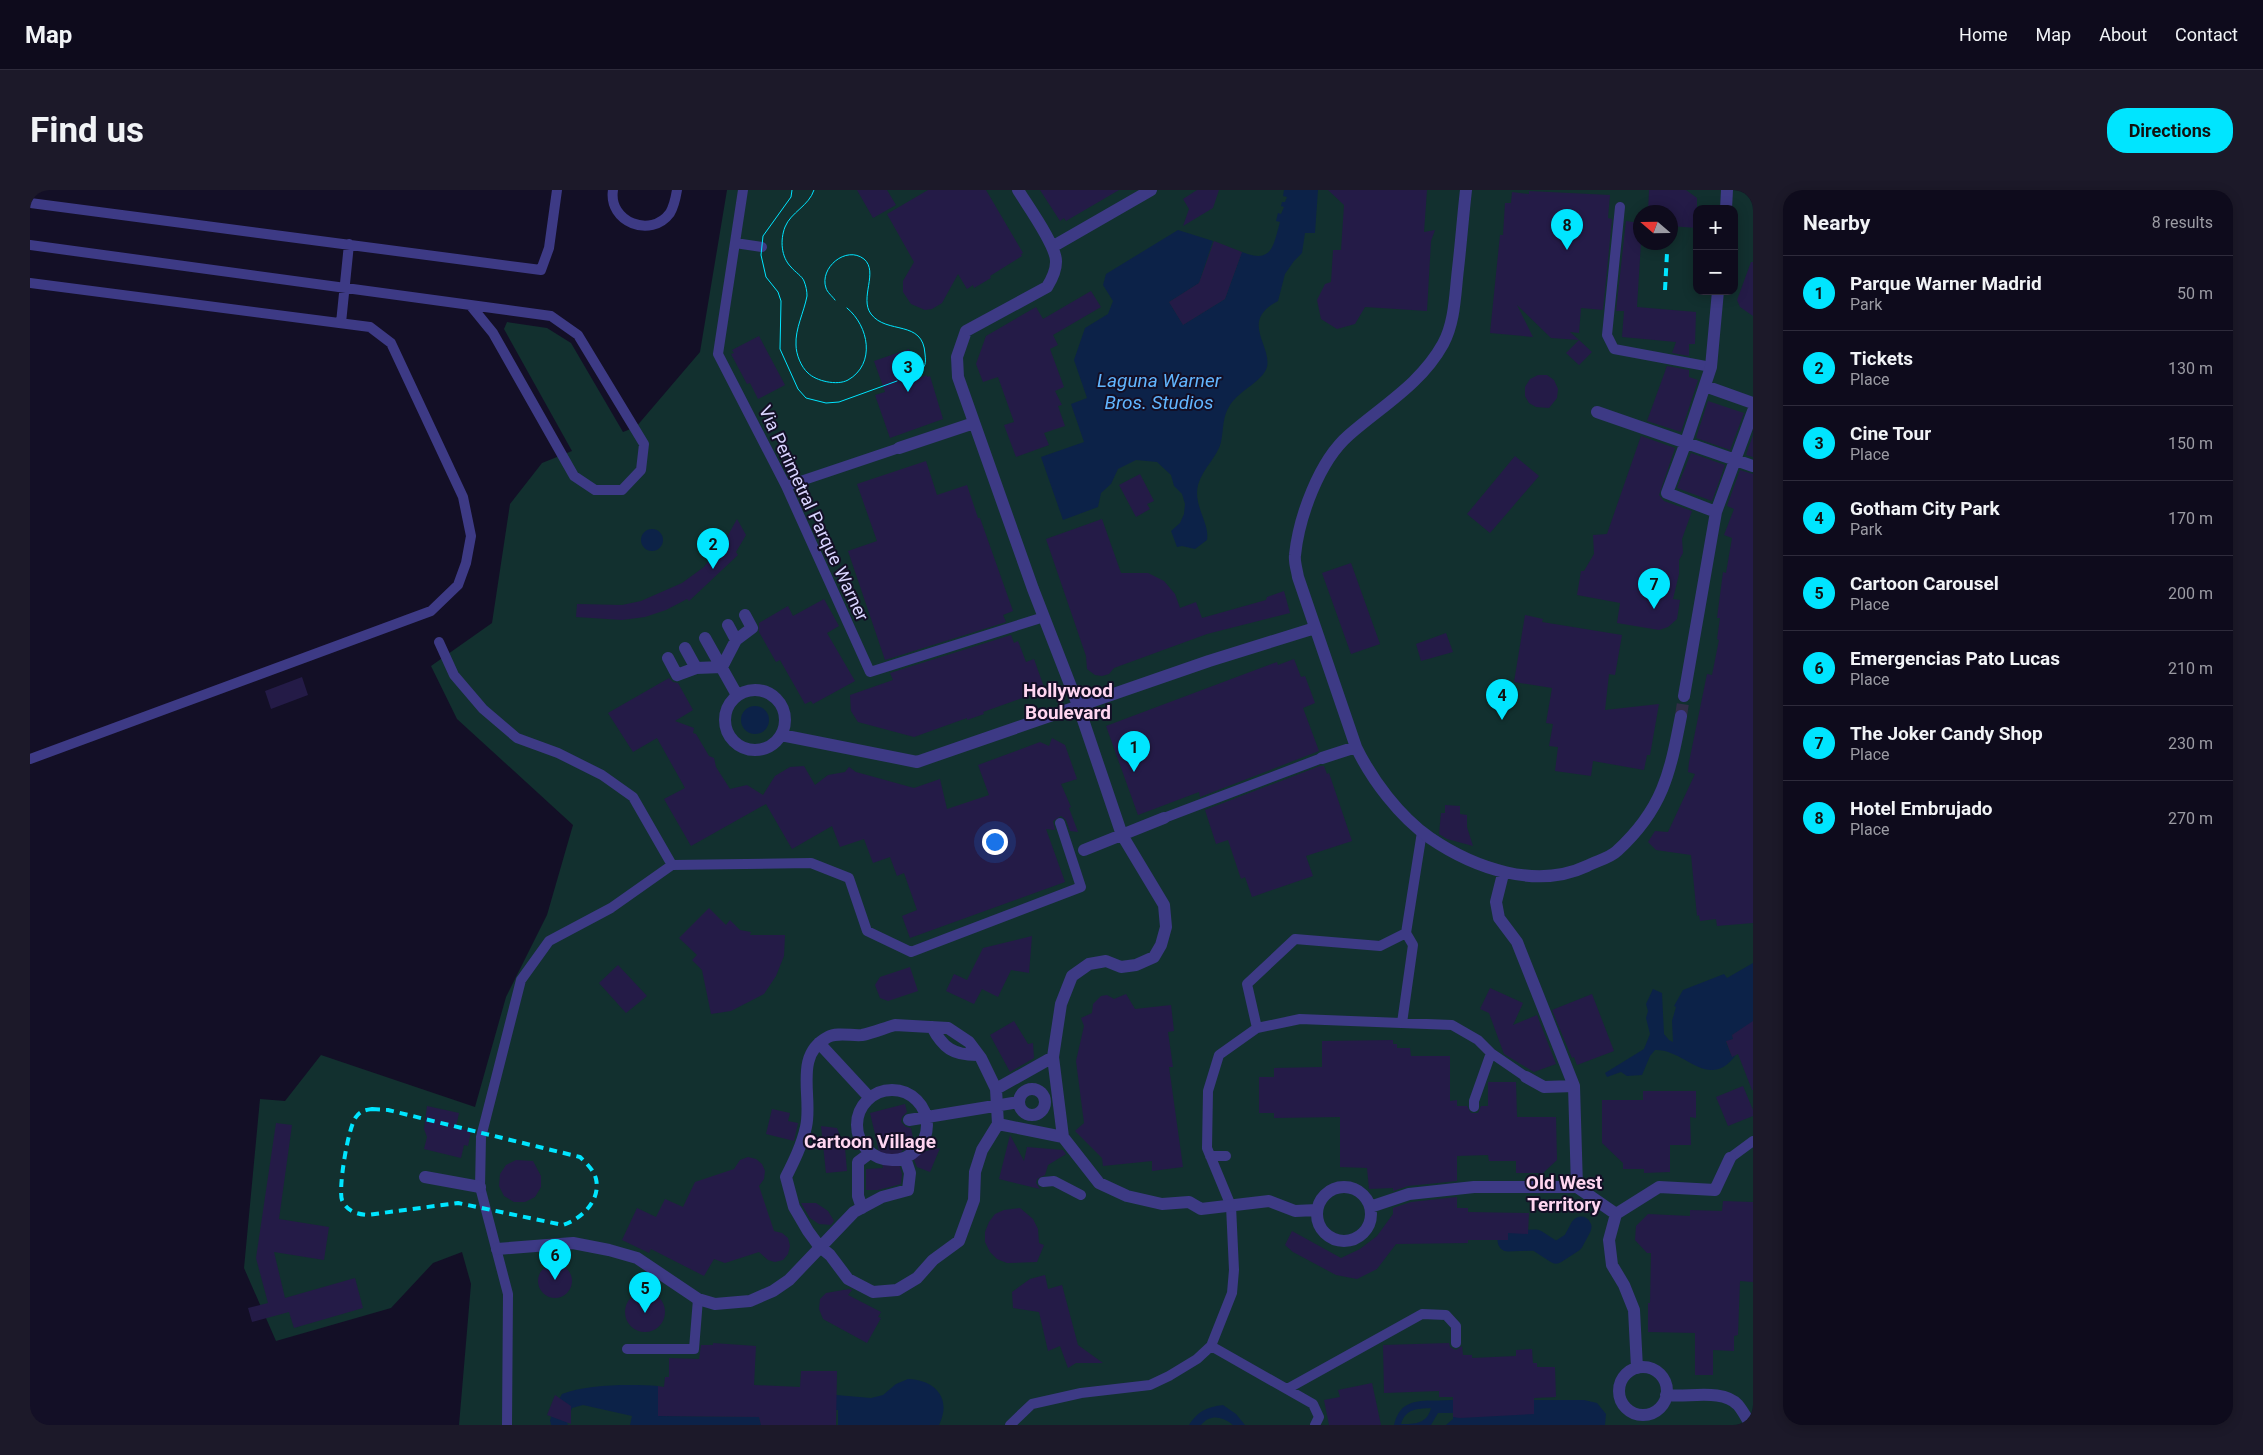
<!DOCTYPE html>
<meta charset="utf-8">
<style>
:root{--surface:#0e0b1c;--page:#1c1929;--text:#f1f3f6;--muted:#9b9ba3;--line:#2e2b3b;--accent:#00e5ff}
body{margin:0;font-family:Roboto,sans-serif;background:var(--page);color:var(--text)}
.controls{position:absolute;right:15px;top:15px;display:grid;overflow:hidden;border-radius:10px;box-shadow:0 2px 12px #0003}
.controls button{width:45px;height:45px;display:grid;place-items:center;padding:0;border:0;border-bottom:1px solid var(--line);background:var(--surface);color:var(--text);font:25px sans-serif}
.compass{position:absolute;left:1603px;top:15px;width:45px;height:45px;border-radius:50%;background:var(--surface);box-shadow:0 2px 12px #0003;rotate:290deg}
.you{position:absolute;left:964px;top:651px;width:18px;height:18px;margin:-12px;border:4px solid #fff;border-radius:50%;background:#1a73e8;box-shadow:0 0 0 8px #1a73e833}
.badge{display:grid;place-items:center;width:32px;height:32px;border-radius:50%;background:var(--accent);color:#111;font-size:16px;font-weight:700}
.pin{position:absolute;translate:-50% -41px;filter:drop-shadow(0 1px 2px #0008)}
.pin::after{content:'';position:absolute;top:26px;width:18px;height:15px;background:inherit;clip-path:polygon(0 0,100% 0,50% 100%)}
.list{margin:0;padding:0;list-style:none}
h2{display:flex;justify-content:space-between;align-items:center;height:65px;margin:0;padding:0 20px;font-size:21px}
h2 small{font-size:16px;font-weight:400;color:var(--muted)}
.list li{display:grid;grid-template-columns:32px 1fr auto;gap:15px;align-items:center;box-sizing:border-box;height:75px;padding:0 20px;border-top:1px solid var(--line)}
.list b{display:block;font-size:19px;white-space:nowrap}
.list p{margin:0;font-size:16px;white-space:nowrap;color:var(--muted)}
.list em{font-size:16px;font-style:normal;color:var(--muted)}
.map{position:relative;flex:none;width:1723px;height:1235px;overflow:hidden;border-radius:20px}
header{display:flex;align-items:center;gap:30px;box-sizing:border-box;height:70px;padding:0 25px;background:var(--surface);border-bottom:1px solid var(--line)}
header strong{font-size:24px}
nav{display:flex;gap:28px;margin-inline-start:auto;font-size:18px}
.intro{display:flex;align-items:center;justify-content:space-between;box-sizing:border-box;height:120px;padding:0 30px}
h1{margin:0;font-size:35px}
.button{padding:12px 22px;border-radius:20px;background:var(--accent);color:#111;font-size:18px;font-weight:700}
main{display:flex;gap:30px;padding:0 30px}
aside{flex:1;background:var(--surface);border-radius:20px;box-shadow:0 2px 12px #0003}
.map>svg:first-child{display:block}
.green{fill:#12302f;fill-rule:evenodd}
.water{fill:#0c2248;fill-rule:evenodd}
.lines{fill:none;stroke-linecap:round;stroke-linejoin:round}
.canal{stroke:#0c2248;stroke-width:21}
.building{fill:#241b47}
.pedestrian-tunnel{stroke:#312d47;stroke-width:12;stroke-dasharray:12 6;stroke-linecap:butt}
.service{stroke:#3d3a85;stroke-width:10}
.pedestrian{stroke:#3d3a85;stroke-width:12}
.tram{stroke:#00e5ff;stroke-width:1}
.rail{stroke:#00e5ff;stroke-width:4;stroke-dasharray:8 6;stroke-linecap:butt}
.labels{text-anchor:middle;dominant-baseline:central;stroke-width:4;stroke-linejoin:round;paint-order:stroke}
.street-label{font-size:18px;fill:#d9d4ff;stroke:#130f26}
.water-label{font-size:19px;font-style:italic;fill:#62b6ff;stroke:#130f26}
.neighbourhood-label{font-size:19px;font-weight:bold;fill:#ffd6f0;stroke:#130f26}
</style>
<header>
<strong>Map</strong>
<nav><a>Home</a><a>Map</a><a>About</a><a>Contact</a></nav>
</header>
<div class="intro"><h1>Find us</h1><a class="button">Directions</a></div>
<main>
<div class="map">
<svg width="1723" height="1235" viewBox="0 0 1723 1235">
<rect width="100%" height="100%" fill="#130f26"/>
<path class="green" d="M697 0H1723V1235H429L441 1094 432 1062 403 1073 361 1118 246 1151 214 1078 230 909 255 911 291 865 445 917 476 807 517 725 543 635 427 529 401 476 462 433 480 314 512 273 542 261 474 139 477 132 517 138 541 153 593 242 606 237 670 162ZM1667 19H1704V101H1667ZM1610 22H1640V52H1610Z"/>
<path class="water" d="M1254 0H1288L1285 43H1275L1272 63 1264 71 1255 84 1248 111C1209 131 1242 155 1237 177 1233 191 1210 200 1200 215 1192 227 1194 238 1191 252 1188 266 1173 278 1168 295 1163 316 1180 333 1177 350L1165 359 1152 356 1147 357 1141 341 1150 333 1154 324 1155 314 1152 304 1144 296 1141 285 1127 272 1106 270 1088 279 1081 294 1071 303 1068 317 1033 330 1011 267 1054 252 1041 214 1057 208 1044 170 1055 138 1078 124 1083 111 1073 95 1076 84 1148 40 1183 51 1169 93 1139 112 1153 135 1195 109 1212 62C1242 74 1243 57 1250 32L1246 31 1248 23 1251 24 1254 17 1251 16 1252 12H1255L1257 7 1253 6Z
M611 350a11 11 0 1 1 22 0a11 11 0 1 1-22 0Z
M711 530a14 14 0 1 1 28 0a14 14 0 1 1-28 0Z
M1723 773V832L1702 845 1703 849 1696 852 1702 867 1706 865C1678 902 1656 859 1625 860L1620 866 1612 885 1597 886 1591 882 1577 887 1575 883 1614 859 1620 844 1616 828 1618 821 1616 814 1623 799 1632 803 1634 844 1639 850 1643 852 1642 831 1646 817 1644 816 1653 800 1694 784 1697 788Z
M878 1189C906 1190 922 1209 909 1235H808V1220L628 1215V1226L729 1227 731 1235H600L602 1226 553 1215 542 1218 537 1232 538 1235H521L520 1230 524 1218 532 1204C556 1194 602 1194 628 1196V1204L806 1205 841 1208 853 1205 866 1194Z
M1422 1210H1554L1567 1213 1576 1224 1575 1235H1416L1423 1229V1223H1408L1401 1235H1364C1371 1204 1397 1212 1422 1210ZM1401 1218C1397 1234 1385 1234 1371 1234 1376 1218 1387 1219 1401 1218Z
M1193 1215 1206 1224 1215 1235H1203C1192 1226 1180 1224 1171 1235H1159C1168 1221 1177 1217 1193 1215Z"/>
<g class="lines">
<path class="canal" d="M1478 1051 1506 1050 1526 1063 1543 1052 1551 1037"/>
</g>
<path class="building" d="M827 0H857L866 15 843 28Z
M898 0H956L993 63 991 64 992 66 960 86 961 88 944 98 943 95 937 99 928 84 912 113 902 119 895 120 881 114 873 102V91L884 72 857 24Z
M1010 0H1089L1036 31 1034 28 1030 31Z
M1167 0H1189L1183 18 1153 36 1159 19 1153 9Z
M1298 0H1397L1394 42 1405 40 1401 51 1397 121 1335 117 1325 134 1307 139 1291 129 1287 110 1295 94 1301 92 1303 60H1311L1314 15Z
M1619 0H1656L1667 8V38L1640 36V22H1618Z
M1499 1 1580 5 1578 28 1582 29 1573 120 1551 118 1549 143 1540 142 1549 150 1521 148 1487 115 1503 147 1460 143 1470 45H1473L1475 13H1481L1482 2 1499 4Z
M1596 31 1610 33 1611 52 1607 117 1666 122 1665 154H1659V166L1642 163 1646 152 1592 147 1594 121H1586Z
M1184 51 1212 62 1195 109 1153 135 1139 112 1169 93Z
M1721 72H1723V126L1710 117 1707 110Z
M1061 101 1071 117 1023 145 1028 155 1020 159 1034 197 1025 201 1032 215 1028 216 1035 236 1014 243 1019 255 986 267 974 235 984 232 968 187 953 192 946 174 956 146 1006 117 1013 129Z
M729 146 755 195 728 209 720 193 717 194 701 164 704 163 702 160Z
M1549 150 1562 162 1549 175 1536 163Z
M879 159 889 188 897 185V187L900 186 913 229 860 248 845 205 855 202 844 171Z
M1637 176 1659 180V187L1668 190 1651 242 1617 231Z
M1508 185H1517L1524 190 1528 199 1527 208 1519 218 1506 217 1499 213 1495 206V197L1500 189Z
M1678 211 1714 223 1700 260 1666 248Z
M1723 245V267L1716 265Z
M1611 246 1645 258 1629 305 1634 311 1662 321 1652 349 1653 363 1649 370V384L1643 409 1650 410 1647 429 1638 437 1629 440 1587 433 1590 413 1547 405 1551 381H1554L1564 364 1563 345 1577 344Z
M1661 263 1695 275 1682 311 1647 298Z
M1485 266 1509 286 1460 343 1437 324Z
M896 271 907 305 937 295 948 328H950L983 421 973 425 976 432 855 470 818 361 847 351 827 294Z
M1710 280 1723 284V733L1687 736 1686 729 1670 731 1669 725 1667 726 1661 665 1626 660 1618 652 1625 641 1638 642 1665 584 1658 582 1659 572 1677 484 1682 485 1689 450 1687 449 1690 428H1687L1693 382 1696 383 1702 348 1694 345 1704 319 1697 316Z
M1110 284 1124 311 1117 314 1120 319 1106 327 1089 295Z
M707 329 716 345 706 362 708 365 659 411 657 409 636 420 615 427 592 430 546 427 547 414 592 415 611 411 652 393 674 377 697 347Z
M1072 329 1091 383H1118L1134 391 1145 404 1150 418 1166 412 1172 428 1236 410 1237 407 1254 401 1260 423 1177 444 1084 478 1079 484 1072 486 1065 485 1057 479 1056 466 1016 349Z
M1321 373 1350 454 1321 464 1292 383Z
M794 409 809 436 797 443 825 491 783 514 781 511 775 514 750 470 746 472 729 442V433L758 416 763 426Z
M1495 425 1513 429 1512 432 1592 445 1585 485 1579 484 1575 520 1629 514 1620 565H1617L1614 580 1563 571 1561 586 1525 581 1528 557 1519 556 1523 534 1516 533 1522 498 1484 492Z
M1416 443 1423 462 1391 471 1386 454Z
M981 445 984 453 988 451 996 472 1004 469 1015 500 953 522 954 524 937 530V528L884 547 828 532 821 521 820 505 863 490 860 483Z
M1264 469 1271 487 1275 486 1285 513 1273 518 1289 561 1170 607 1169 602 1108 625 1076 536 1247 472 1248 475Z
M272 487 278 505 241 519 235 501Z
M639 488 643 492 648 493 663 520 645 531 664 538 663 543 666 544 679 566 684 568 686 577 700 599 717 595 733 605 745 586 760 577 774 576 785 595 798 585 815 582 819 577 826 582 884 598 910 589 917 619 959 605 948 575 1010 552 1019 556 1022 548 1035 555 1047 589 1031 594 1041 617 1039 618 1048 642 1040 641 1036 630 1031 626 1023 631 1025 640 1016 639 1035 692 880 748 872 726 887 720 874 683 867 686 860 667 843 673 834 649 810 657 802 636 762 659 736 614 661 656 634 609 655 598 627 548 603 562 578 523Z
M1290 576H1294L1297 584 1299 583 1322 651 1276 666 1283 686 1222 707 1215 687 1211 689 1198 650 1186 654 1175 620Z
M1415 615 1430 616V624L1437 625V637L1443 656 1417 649 1409 644 1411 623H1415Z
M679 718 696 735 700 730 710 740 721 742 720 745H755L754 766 746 786 734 804 701 821 681 824 672 780 662 770 667 765 649 748Z
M1002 746 999 783 981 780 968 807 952 799 944 814 916 801 924 784 937 790 953 758Z
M588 775 617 806 596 823 569 793Z
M880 777 888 801 858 811 850 808 845 795 850 787Z
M1460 798 1493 813 1483 835 1507 825 1526 874 1504 882 1474 864 1459 823 1450 819Z
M1096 804 1105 819 1141 815 1144 841 1138 842 1143 877H1139L1153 977 1122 981V971L1073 976 1072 968 1045 941 1054 933 1046 871 1054 836 1051 828 1062 823 1063 814 1071 806 1077 805 1084 809Z
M1562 804 1584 861 1547 875 1544 867 1542 868 1522 820Z
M984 831 998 854 1003 853 1004 868 980 882 960 845Z
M1723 831V900H1722L1708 864 1702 867 1696 851 1703 849 1702 845Z
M1363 850V854H1367V858H1380L1381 866H1420V911L1427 910V916H1437L1441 923H1448L1451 916H1458V892H1486L1487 927H1526L1527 970 1513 983H1486V971H1459L1458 965 1427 966V991L1378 996 1363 1001V998L1339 999 1337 978 1310 977V927L1244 928V923H1229V887H1244V878L1292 877V851Z
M1713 896 1723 920V926L1698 936 1686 907Z
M1613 901H1666V928L1660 927 1661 955H1640V982L1614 983V979H1593V973L1572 953V910H1613Z
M875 914 877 922 872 927 871 932 876 937 881 938 886 963 910 958 900 982 887 977 881 962 873 960 867 967 872 984 871 994 848 1000H836V979L853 978 840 923Z
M397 916 429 923 426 937 441 941 438 956 434 955 431 968 394 959 397 947 394 939Z
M742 919 760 923 758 931 768 933 764 951 736 944Z
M246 933 262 935 249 1029 299 1037 294 1070 244 1062 255 1108 325 1088 333 1118 264 1138 259 1122 222 1132 218 1118 238 1113 226 1068Z
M791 936 807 938 815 958 817 981 796 983Z
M980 945 994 971 997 957 1033 960 1036 964 1018 975 1015 985 1007 989 1006 993 1010 999 969 989Z
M718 967 726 969 732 974 735 981 734 989 729 996 744 1041 752 1043 758 1048 760 1056 758 1064 753 1070 745 1072 738 1070 729 1062 695 1073 684 1069 674 1086 621 1059 619 1063 592 1050 607 1018 626 1027 635 1009 653 1017 665 992 704 979 710 970Z
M486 970 503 971 511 986V997L505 1007 495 1012H484L474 1006 469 996 470 984 476 975Z
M1427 1007V1018H1438V1022L1499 1023 1498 1044 1478 1043V1050H1438V1053L1366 1054 1347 1079 1327 1089 1306 1085 1263 1062 1255 1055 1262 1041 1311 1068 1330 1059 1347 1046 1363 1024V1018L1381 1012Z
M1693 1011 1723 1012V1092L1710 1091 1708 1145 1704 1146V1161L1683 1160V1185H1665V1143L1618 1142V1113H1620L1621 1063H1617L1605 1050 1606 1036 1618 1024 1660 1026V1020L1692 1021Z
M771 1013H786L798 1021 804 1031 801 1035 789 1034 780 1028Z
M990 1018 1003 1029 1008 1039 1009 1053 1014 1055 1007 1072 977 1073 967 1069 960 1062 955 1052V1042L959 1032 965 1024 974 1020Z
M508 1091a17 17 0 1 1 34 0a17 17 0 1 1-34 0Z
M1015 1085 1018 1099 1032 1095 1048 1155 1073 1173H1046L1038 1178 1030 1156 1018 1161 1009 1122 983 1118 982 1102 1000 1089Z
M819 1099 822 1100 818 1105 851 1122 848 1127 851 1128 837 1153 793 1129 789 1119 790 1109 796 1103Z
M595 1122a20 20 0 1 1 40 0a20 20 0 1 1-40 0Z
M683 1153 726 1156 724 1195 770 1197 771 1181H807L806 1235H731L729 1227 628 1226V1196L634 1197 635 1187H639V1168L669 1169 671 1155H683Z
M1419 1153 1420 1157 1426 1160 1432 1156 1433 1165H1442V1168L1486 1166V1160L1502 1159 1503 1173H1507V1177H1525L1526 1207 1504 1208V1224L1430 1228 1423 1227V1207H1409V1201L1354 1203 1353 1155Z
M1342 1193 1351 1235H1299L1294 1210 1310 1207 1308 1200Z
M525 1205 541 1216V1234L517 1225Z"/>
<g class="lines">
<path class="pedestrian-tunnel" d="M1651 526 1654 506"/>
<path class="service" d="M583 0C578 32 621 49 640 23 643 18 646 6 647 0
M713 0 688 164 756 296 840 482 1014 427
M0 13 511 80 519 58 527 0
M1590 17 1577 145 1584 159 1681 177
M705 53 732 57
M0 55 521 126 548 145 614 254 611 280 592 300H565L544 286 463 143 441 116
M0 93 340 137 361 153 433 307 441 346 436 373 428 395 401 421 0 569
M311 133 319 54
M756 296 869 258
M409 452 424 485 453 519 487 548 528 563 572 585 603 607 642 675 581 718 519 751 491 790 451 947 450 997 478 1104 477 1235
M1134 628 1292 568
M642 675 781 673 819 688 837 741 881 762 1051 697 1030 633
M1372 833 1383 755 1376 743 1392 642
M1227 838 1217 794 1265 749 1350 756 1376 743
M1444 917V911L1461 863
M1180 966H1196
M1700 968 1723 951
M1013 992 1024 991 1051 1005
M1181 1156 1283 1214 1289 1227 1285 1235
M597 1159H664L668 1109
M1257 1199 1392 1124 1416 1125 1426 1136V1153
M980 1235 1002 1214 1051 1203 1120 1195 1139 1186 1167 1169 1181 1156 1202 1103 1204 1080 1201 1016 1177 958 1178 901 1189 865 1227 838 1270 829 1422 835 1448 850 1461 863 1496 887"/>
<path class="pedestrian" d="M988 0C997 15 1027 56 1026 72 1026 81 1022 89 1017 97L936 141 927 167 928 187 1003 399 1048 515 1092 645 1134 715 1136 737 1131 755 1124 767 1106 775 1091 777 1076 771 1059 774 1042 786 1031 814 1023 867 1033 947 1069 993 1097 1006 1132 1014 1159 1012 1171 1019 1239 1011 1265 1021 1287 1020
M1696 19 1697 0
M1022 57 1121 0
M1688 101 1681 177 1656 252 1637 303 1686 322 1723 221
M1675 196 1723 213
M1567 222 1723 276
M869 258 944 233
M675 448 707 505
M706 450 722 438 715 425
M655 458 666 478 692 477 706 450 698 435
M638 468 647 485 666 478
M695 530a30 30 0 1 1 60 0a30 30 0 1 1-60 0Z
M1654 506 1686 322
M751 545 887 572 1179 471 1285 438
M1326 557 1268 387C1267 380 1264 372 1265 365 1269 327 1289 271 1319 245 1352 216 1391 194 1413 154 1425 132 1425 104 1428 79 1431 53 1433 26 1436 0
M1292 568 1326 557C1342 590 1369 626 1400 648 1444 678 1506 700 1557 676 1566 671 1580 668 1587 661 1633 619 1640 583 1651 526
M1054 660 1134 628
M1473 684 1466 712 1469 728 1487 752 1544 896 1547 997
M865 835 918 838 939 852 951 868 966 899 968 934 952 960 945 982 944 1010 929 1051 903 1070 887 1088 867 1100 843 1102 818 1089 800 1065 789 1056 778 1041 764 1017 756 987C764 971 772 955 776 937 783 907 763 865 798 847 807 842 822 846 832 845 843 843 854 838 865 835Z
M902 837C913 858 923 865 947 865
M789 853 839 907
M1496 887 1514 897 1544 896
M966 899 1023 867
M989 912a13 13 0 1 1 26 0a13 13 0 1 1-26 0Z
M827 935a35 35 0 1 1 70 0a35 35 0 1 1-70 0Z
M879 930 989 912
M968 934 1033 947
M395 987 450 997
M1287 1024a27 27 0 1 1 54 0a27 27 0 1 1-54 0Z
M1340 1017 1379 1004 1444 997H1547L1586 1024
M832 1018 828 1006V972L840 963
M467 1059 543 1053 579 1060 607 1068 668 1109 685 1114 720 1111 743 1101 759 1090 824 1022 852 1007 878 1000 880 983 875 968
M1589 1201a24 24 0 1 1 48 0a24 24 0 1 1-48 0Z
M1607 1178 1604 1120 1594 1095 1582 1075 1579 1050 1586 1024 1629 997 1685 1000 1700 968
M1636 1205C1657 1208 1693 1198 1708 1215 1713 1221 1717 1229 1721 1235"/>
<path class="tram" d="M762 0 761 7 733 46 731 65 736 87 748 102 751 111 750 159 768 199 776 208 796 213 809 212 867 191
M784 0C779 16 761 22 755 37 750 50 751 67 761 77 765 82 772 86 774 91 776 96 777 101 777 106 774 122 765 139 766 155 766 164 771 177 778 183 786 191 807 196 818 190 846 174 839 136 817 118
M805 110C802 106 797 102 796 98 789 78 816 55 834 69 849 82 829 108 841 124 857 145 893 129 895 164 896 173 896 177 888 183"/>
<path class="rail" d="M1635 100 1637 63
M342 919 358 920 550 967C556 973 564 980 566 989 571 1011 551 1029 533 1035L428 1013 337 1025C326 1024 317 1021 312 1010 308 999 318 937 326 927 330 921 335 920 342 919Z"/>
</g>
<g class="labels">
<g class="street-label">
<text transform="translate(784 323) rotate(65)">Via Perimetral Parque Warner</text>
</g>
<g class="water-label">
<text x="1129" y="190">Laguna Warner<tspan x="1129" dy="22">Bros. Studios</tspan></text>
</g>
<g class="neighbourhood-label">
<text x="1038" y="500">Hollywood<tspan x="1038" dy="22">Boulevard</tspan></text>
<text x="840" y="951">Cartoon Village</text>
<text x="1534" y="992">Old West<tspan x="1534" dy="22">Territory</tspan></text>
</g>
</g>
</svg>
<div class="controls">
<button>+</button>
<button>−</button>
</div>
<svg class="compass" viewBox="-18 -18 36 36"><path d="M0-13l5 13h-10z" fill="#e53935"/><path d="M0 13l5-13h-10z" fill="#9b9ba3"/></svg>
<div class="you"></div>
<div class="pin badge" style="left:1104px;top:582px">1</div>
<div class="pin badge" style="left:683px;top:379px">2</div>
<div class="pin badge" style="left:878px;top:202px">3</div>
<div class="pin badge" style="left:1472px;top:530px">4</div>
<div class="pin badge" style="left:615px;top:1123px">5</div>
<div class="pin badge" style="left:525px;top:1090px">6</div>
<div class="pin badge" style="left:1624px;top:419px">7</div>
<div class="pin badge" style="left:1537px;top:60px">8</div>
</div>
<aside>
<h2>Nearby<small>8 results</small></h2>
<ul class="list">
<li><span class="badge">1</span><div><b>Parque Warner Madrid</b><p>Park</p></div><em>50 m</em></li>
<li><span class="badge">2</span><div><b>Tickets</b><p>Place</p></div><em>130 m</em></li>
<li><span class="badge">3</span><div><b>Cine Tour</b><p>Place</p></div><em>150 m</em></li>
<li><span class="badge">4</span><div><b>Gotham City Park</b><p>Park</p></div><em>170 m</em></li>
<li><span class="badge">5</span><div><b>Cartoon Carousel</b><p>Place</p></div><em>200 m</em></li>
<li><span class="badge">6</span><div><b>Emergencias Pato Lucas</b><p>Place</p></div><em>210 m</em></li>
<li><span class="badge">7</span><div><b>The Joker Candy Shop</b><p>Place</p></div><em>230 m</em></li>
<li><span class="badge">8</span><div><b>Hotel Embrujado</b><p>Place</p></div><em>270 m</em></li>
</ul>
</aside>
</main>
